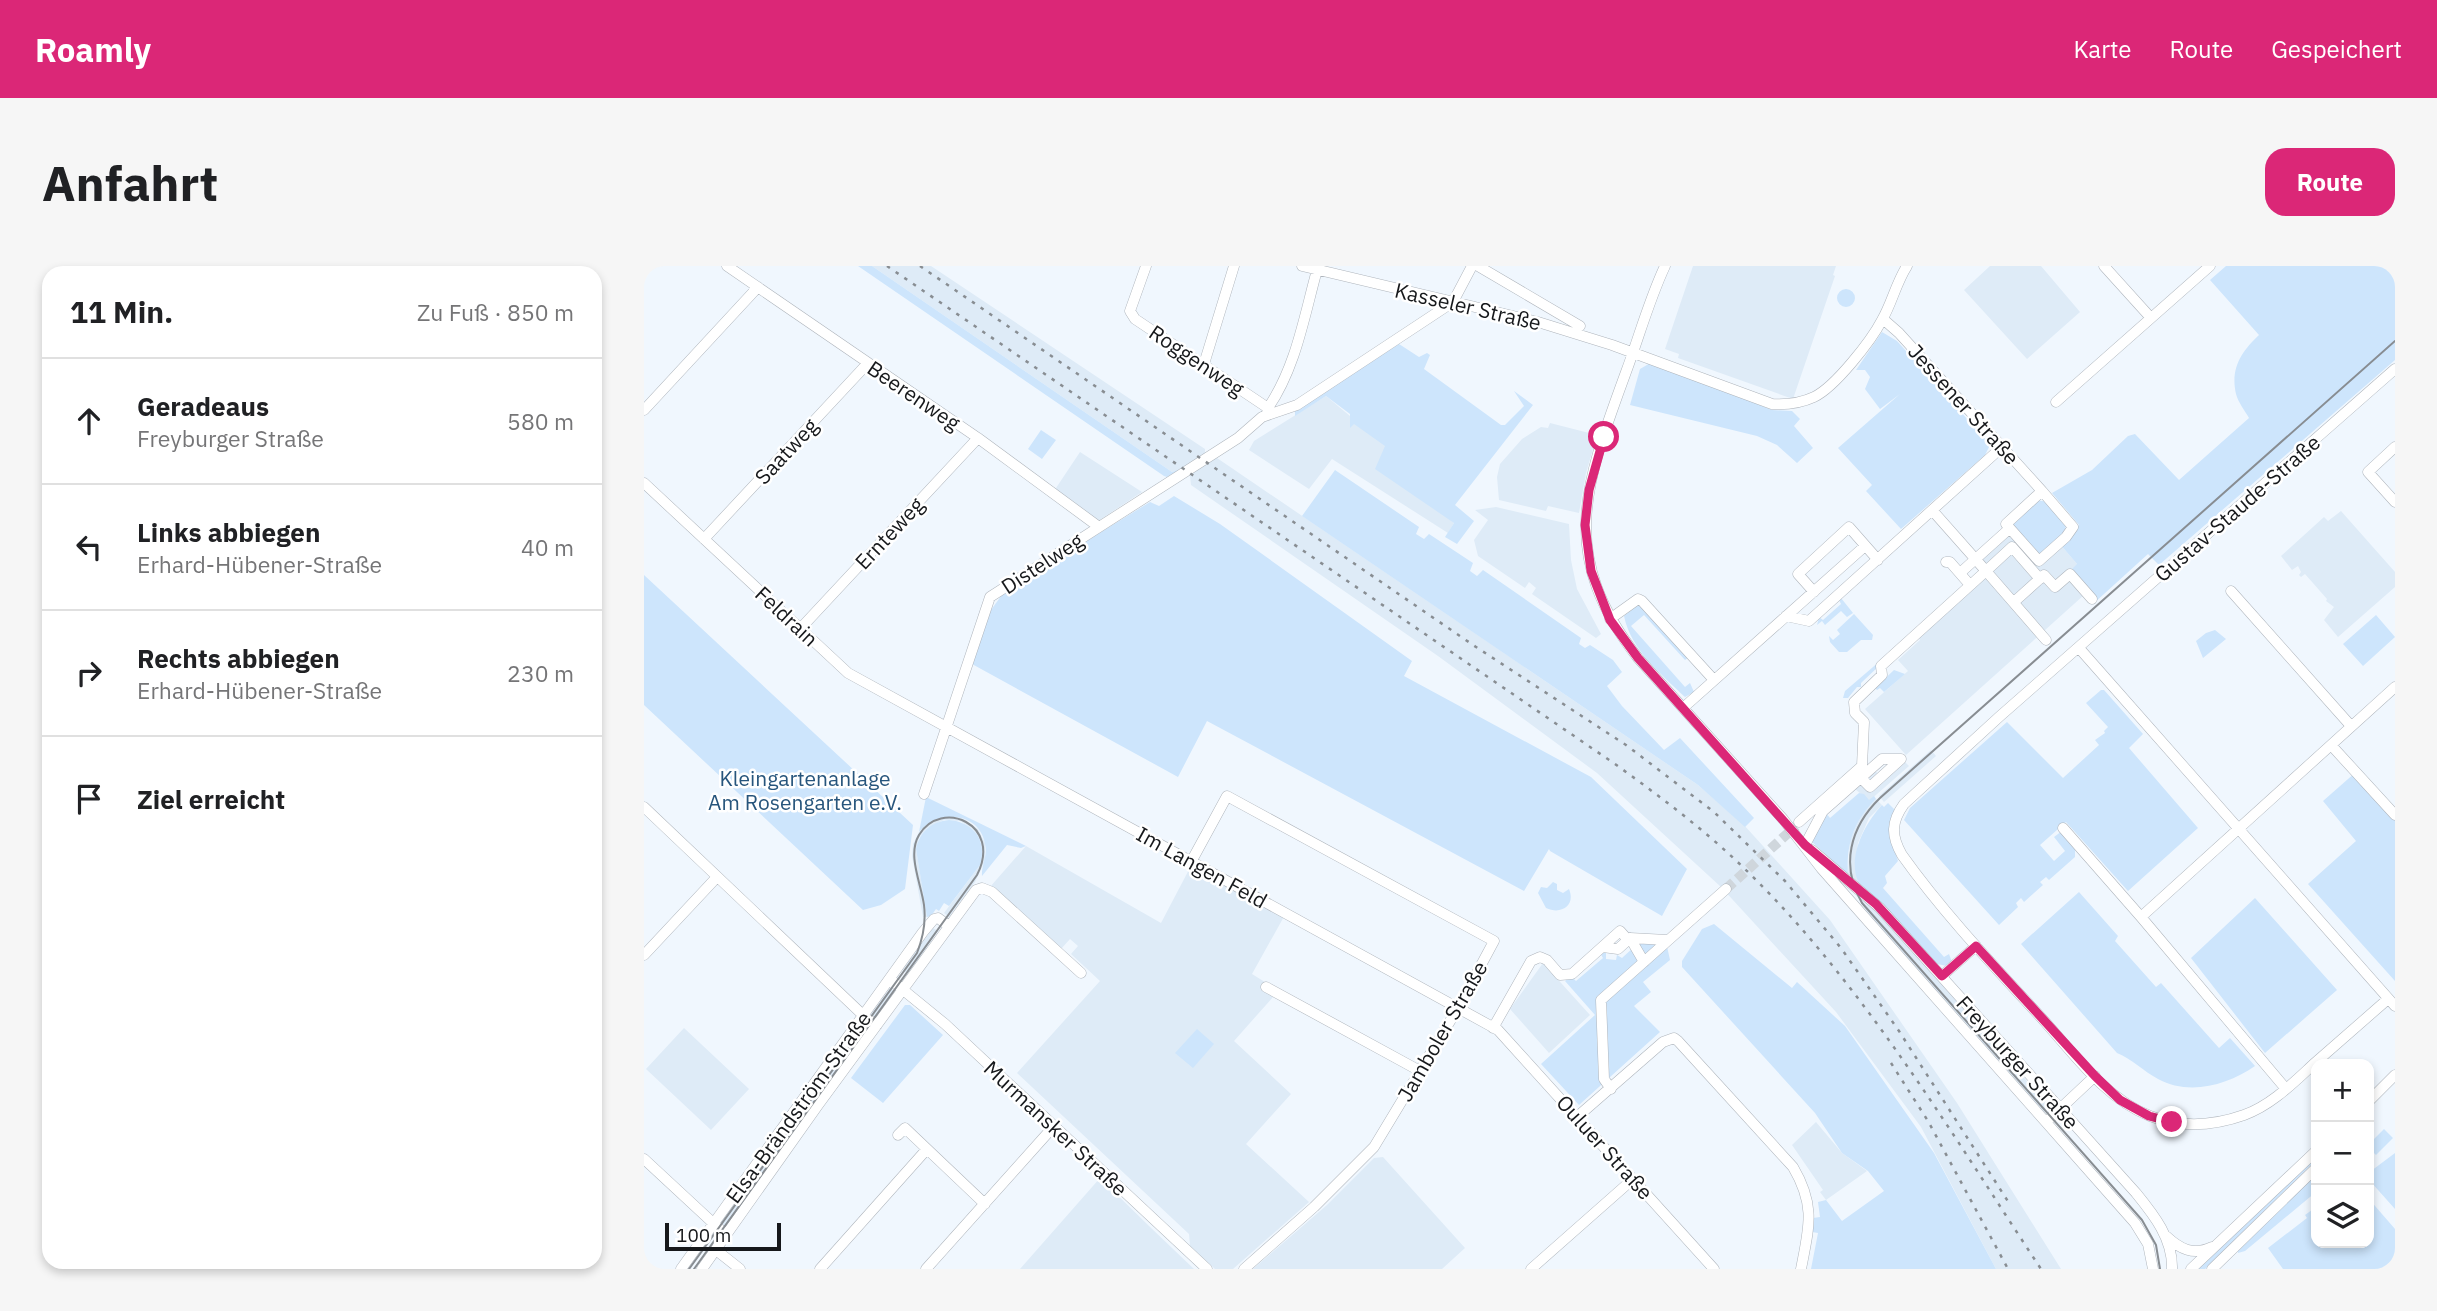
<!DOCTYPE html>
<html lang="de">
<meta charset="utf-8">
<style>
:root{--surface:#fff;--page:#f6f6f6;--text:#202124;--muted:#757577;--line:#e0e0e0;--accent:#db2777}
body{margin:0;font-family:"IBM Plex Sans",sans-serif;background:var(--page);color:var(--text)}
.controls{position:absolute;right:21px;bottom:21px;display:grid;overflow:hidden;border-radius:14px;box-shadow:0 4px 10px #0003}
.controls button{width:63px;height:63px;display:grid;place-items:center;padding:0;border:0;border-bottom:2px solid var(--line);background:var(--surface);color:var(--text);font:35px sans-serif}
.scale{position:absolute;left:21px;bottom:18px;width:116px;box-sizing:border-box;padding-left:7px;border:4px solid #16181b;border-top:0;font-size:19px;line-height:24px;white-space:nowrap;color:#16181b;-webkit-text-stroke:5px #fff;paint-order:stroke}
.stop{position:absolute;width:21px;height:21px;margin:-16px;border:5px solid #db2777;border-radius:50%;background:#fff}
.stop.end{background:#db2777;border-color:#fff;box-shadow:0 2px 7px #0008}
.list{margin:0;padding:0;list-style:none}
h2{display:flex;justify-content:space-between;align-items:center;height:91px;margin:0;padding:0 28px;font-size:30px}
h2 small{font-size:23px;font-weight:400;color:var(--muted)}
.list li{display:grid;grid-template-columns:46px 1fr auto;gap:21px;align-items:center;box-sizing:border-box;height:126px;padding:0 28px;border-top:2px solid var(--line)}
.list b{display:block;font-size:26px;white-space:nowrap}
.list p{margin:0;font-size:23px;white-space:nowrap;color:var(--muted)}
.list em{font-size:23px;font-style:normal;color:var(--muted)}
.icon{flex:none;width:38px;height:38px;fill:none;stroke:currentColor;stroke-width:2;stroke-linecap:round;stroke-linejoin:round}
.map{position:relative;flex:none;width:1751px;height:1003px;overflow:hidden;border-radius:21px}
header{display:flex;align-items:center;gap:42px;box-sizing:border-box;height:98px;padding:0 35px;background:var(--accent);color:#fff}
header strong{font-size:33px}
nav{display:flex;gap:38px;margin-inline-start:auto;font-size:24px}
.intro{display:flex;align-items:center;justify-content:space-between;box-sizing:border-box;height:168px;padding:0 42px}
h1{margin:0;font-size:49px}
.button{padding:18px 32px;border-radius:21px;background:var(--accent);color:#fff;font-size:24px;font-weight:700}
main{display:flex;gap:42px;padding:0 42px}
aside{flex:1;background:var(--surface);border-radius:21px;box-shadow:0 4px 10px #0003}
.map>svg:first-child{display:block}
.built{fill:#deebf7}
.green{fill:#cde5fc}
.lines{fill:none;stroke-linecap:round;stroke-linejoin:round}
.minor-tunnel{stroke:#cfd6dc;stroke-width:10;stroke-dasharray:10 5;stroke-linecap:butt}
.minor-casing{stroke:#afb5bc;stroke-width:11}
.minor{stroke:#fff;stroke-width:10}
.tram{stroke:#888d92;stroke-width:2}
.rail{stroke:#888d92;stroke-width:2.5;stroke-dasharray:3.5 7;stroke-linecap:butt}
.route{stroke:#db2777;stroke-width:9}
.labels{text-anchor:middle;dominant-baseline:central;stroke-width:5;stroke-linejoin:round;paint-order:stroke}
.street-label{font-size:21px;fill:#16181b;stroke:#fff}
.park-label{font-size:21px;fill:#27557c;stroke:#fff}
</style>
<header>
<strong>Roamly</strong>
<nav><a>Karte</a><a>Route</a><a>Gespeichert</a></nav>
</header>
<div class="intro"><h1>Anfahrt</h1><a class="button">Route</a></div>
<main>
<aside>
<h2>11 Min.<small>Zu Fuß · 850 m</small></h2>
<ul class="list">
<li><svg class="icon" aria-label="ahead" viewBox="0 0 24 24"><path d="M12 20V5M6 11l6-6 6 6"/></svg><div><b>Geradeaus</b><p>Freyburger Straße</p></div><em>580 m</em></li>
<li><svg class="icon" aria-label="left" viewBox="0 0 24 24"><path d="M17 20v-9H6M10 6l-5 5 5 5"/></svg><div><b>Links abbiegen</b><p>Erhard-Hübener-Straße</p></div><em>40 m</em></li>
<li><svg class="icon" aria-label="right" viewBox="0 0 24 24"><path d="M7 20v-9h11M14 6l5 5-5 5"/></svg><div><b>Rechts abbiegen</b><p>Erhard-Hübener-Straße</p></div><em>230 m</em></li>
<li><svg class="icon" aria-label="arrive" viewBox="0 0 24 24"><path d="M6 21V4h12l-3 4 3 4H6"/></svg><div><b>Ziel erreicht</b></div></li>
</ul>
</aside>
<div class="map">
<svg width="1751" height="1003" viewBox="0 0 1751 1003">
<rect width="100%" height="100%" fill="#f0f7fe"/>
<path class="built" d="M228 0H287L561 183V188L569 194 573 192 1054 519 1100 559 1186 654 1313 837 1417 1003H1352L1277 861 1192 746 1077 621 953 507 794 390 547 219 546 210 536 203 528 206Z
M1049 0H1192L1189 9 1191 10 1149 133 1034 92 1035 88 1021 83Z
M1346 0H1397L1436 46 1383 93 1320 24Z
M682 130 742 180 810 257 804 267 688 193 665 223 605 184 610 175Z
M906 157 953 169 942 207 935 247 904 240 902 245 855 234 853 211 856 198 878 173 897 161 904 162Z
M436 186 498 226 454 255 410 225Z
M852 241 925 258 927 294 933 323 957 368 952 372 888 328 892 322 885 316 881 322 834 290 830 274 844 254 831 244Z
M1697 245 1751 306V321L1694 371 1680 354 1690 341 1682 335 1683 333 1661 308 1657 311 1655 309 1657 306 1654 300 1648 304 1637 290 1680 251 1684 255Z
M1365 263 1395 295 1415 277 1433 298 1440 329 1262 489 1221 443 1264 405 1254 394 1276 374 1275 372 1342 305 1331 293Z
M1287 484 1292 490 1240 536 1235 530Z
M1260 495 1265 500 1225 535 1210 522 1230 504 1240 513Z
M1232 533 1238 539 1225 552 1214 577 1212 596 1216 619 1204 609 1206 573 1217 550Z
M303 550 320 553 334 563 341 577V595L331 616 305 651 300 647 336 599 337 575 329 563 316 555 300 554 283 562 275 572 272 583 282 643 283 651H279L268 590 269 578 275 566 285 556Z
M382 580 517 657 549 596 642 647 608 708 624 718 620 725 629 731 590 775 647 828 602 878 665 936 589 1003H571L546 980 545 968 373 807 456 715 427 688 434 680 426 673 417 683 346 621Z
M1207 619 1224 635 1406 841 1400 846 1225 649Z
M289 662 294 665 264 708 259 704 280 672 281 673Z
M899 697 946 749 905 787 866 743Z
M246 722 251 726 232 752 227 748Z
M219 758 225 762 200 798 194 794Z
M40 762 105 823 67 864 2 803Z
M193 795 198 799 82 961 76 956Z
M1172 856 1198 887 1223 905 1182 934 1176 926 1179 924 1148 879Z
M739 891 821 982 798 1003H609L683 939 730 892Z
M456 912 505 960 550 1003H376Z"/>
<path class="green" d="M214 0H228L528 206 536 203 523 211 520 210Z
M1582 0H1751V94L1515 299 1504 288 1449 338 1422 309 1433 298 1415 277 1435 259 1408 227 1448 204 1484 170 1491 168 1535 214 1605 152C1601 145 1594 136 1592 128 1586 102 1598 85 1615 69L1566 14Z
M1193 32a9 9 0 1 1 18 0a9 9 0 1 1-18 0Z
M1238 66 1253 75 1342 174 1345 181 1341 189 1257 263 1222 225 1228 219 1194 182 1256 128 1236 143 1221 123 1226 111 1221 104H1212Z
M755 78 775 91 783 87 786 89 780 103 857 159H861L880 140 870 125 889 139 811 239 830 255 813 278 801 271 810 257 731 203 741 180 710 158 706 162V148L682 130 651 150V144Z
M1008 96 1128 144 1148 145 1156 153 1150 160 1169 182 1153 197 1133 179 1113 170 986 139 996 103Z
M397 164 412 174 398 193 384 183Z
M691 204 775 261 772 268 780 273 785 268 829 297 826 305 833 310 839 304 937 372 935 378 941 382 946 379 969 394 978 406 963 420 978 440 1020 484 1036 472 1110 552 1101 561 1054 519 658 250Z
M530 230 576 258 768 395 760 410 947 511 1043 603 1018 650 906 585 905 583 880 625 563 455 534 511 328 398 347 344 360 326 506 236 515 240Z
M1391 234 1405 236 1422 260 1420 268 1398 288H1393L1369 259 1370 255Z
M0 309 269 559 261 623 237 639 219 644 0 439Z
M1197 332 1209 347 1203 351 1197 345 1181 359 1178 355 1173 359 1175 351 1179 354 1197 338 1195 334Z
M994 339 997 340 1045 391 1041 394 1000 349 987 360 1041 421 1046 417 1050 426 1041 431C1017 408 987 384 980 350Z
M1210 348 1229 369 1228 374H1217L1203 386H1195L1186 376 1185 370 1189 374 1196 368 1193 364Z
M1732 349 1751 371 1719 400 1699 378Z
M1571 364 1582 373 1559 392 1552 375 1562 367Z
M1236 395 1235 400 1217 417V421H1213L1204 432H1199L1201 425Z
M1250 404 1261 408 1240 426 1236 422 1233 424 1231 422Z
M1457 424H1460L1499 468 1485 482 1554 562 1484 625 1422 556 1396 579 1410 595 1421 585 1410 571 1418 565 1431 583V591L1405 614 1402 611 1396 616 1399 619 1380 636 1377 632 1372 637 1374 641 1355 659 1260 554 1266 542 1363 456 1419 512 1455 479 1451 474 1461 467 1460 465 1464 461 1442 437Z
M1712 506 1751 553V715L1664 618 1712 575 1679 535Z
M1215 527 1220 528 1225 534 1230 530 1232 533C1210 555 1202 577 1204 609L1167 575 1182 547 1186 552Z
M282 531 382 580 377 582 363 579 338 610C337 600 344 590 341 578 335 545 294 544 275 566Z
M1244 537 1251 544C1239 566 1248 575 1254 595L1241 610 1243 617 1239 622 1300 691 1305 688 1308 696 1303 700 1293 698C1279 682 1264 665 1249 650 1239 640 1224 630 1216 619 1201 594 1221 557 1238 539L1240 541Z
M305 554C329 556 344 574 336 599L305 640 300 637 295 645 292 643 287 650 283 651 272 583C276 565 287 556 305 554Z
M909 616 913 618V624L919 627 925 623C932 640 917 649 902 642L894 627 897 621 903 622Z
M1435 626 1474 670 1471 675 1512 721 1517 717 1575 782 1586 772 1611 800C1584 819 1545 830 1514 813 1499 805 1488 793 1473 787L1377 678Z
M1611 632 1693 724 1621 787 1547 692Z
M1070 658 1148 722 1153 716 1201 760 1290 887 1352 1003H1167L1174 967 1168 966 1169 952 1176 951 1174 936 1182 934 1198 955 1240 925 1224 905 1198 887 1171 847 1038 701V695L1058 663Z
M1022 676 1026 694 999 716 1007 726 990 740 1016 766 935 839 897 798 951 749 921 715 927 710 932 715 959 692 956 687H962V693L972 694 973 689 978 692 990 681 987 677Z
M261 739H266L299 769 239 837 207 812Z
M553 763 570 778 549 802 531 787Z
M1740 863 1749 872 1732 889 1725 882V878Z
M1751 887V943L1726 915 1727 905Z
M1672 889V894L1561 1003H1552Z
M1672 907V926L1601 985 1594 987V984Z
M1725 933 1751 963V1003H1639L1624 982 1663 952 1661 949 1672 941V977H1725Z"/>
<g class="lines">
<path class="minor-tunnel" d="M1082 623 1152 560"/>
<g class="minor-casing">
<path id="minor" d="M83 0 334 172 455 261
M502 0 486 45 491 53 624 142 623 147
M658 0 894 56 968 79 1128 138C1143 139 1157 137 1170 131 1191 121 1227 75 1238 54 1248 37 1252 17 1263 0
M834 0 936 60
M1021 0C1005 34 995 71 982 106 941 218 913 289 994 392L1139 553 1177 602 1491 957 1504 978 1509 1003
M1460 0 1507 52
M1239 53 1255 67 1398 225 1362 258 1395 295 1422 271 1429 261 1398 225
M560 98 590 0
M1412 136 1566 0
M624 142C652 101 660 51 673 4
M0 144 114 21
M1751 181 1724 206 1751 236
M0 217 204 407 854 764 1070 1003
M1288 244 1342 305 1368 281 1396 313
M60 273 224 97
M1302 296H1306L1326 319
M1316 307 1365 263
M1587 325 1707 460
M1170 326 1154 308 1205 261 1234 294
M1370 336 1400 309 1411 321 1426 308 1448 333
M1142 350 1165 355 1358 181
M966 353 994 333 998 335 1070 414
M156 363 334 172
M1435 382 1751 740
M1039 442 1221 280
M1687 479 1751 549
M1214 509 1226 521 1257 493
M280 528 346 331 594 172 618 151 653 139 809 36 828 0
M0 541 220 750 233 759
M1155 556 1218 500 1220 456 1211 447 1210 436 1238 409 1237 400 1342 305 1402 374
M1419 562 1497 651 1642 823
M1161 579 1179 545 1238 493H1257
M1168 584 1236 642 1492 927C1510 949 1529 973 1528 1003
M547 596 583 530 850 675 814 742 730 881 670 941 600 1003
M1497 651 1751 421
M986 672 1023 674
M986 672 1000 696
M0 689 73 611
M1298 710 1332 680
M247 714 301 758 563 1003
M622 721 776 805
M1744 733C1720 754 1696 775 1672 796 1650 816 1628 839 1600 849 1569 860 1537 862 1506 850 1459 832 1426 782 1393 747 1346 696 1298 645 1258 589 1247 570 1247 556 1260 538L1355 451 1751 103
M849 762 887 695 896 691 903 694 916 709 928 708 976 665 984 674 974 683 959 681
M967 823 960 813 957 734 1082 623
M1725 835 1751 809
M933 851 1019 776 1030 772 1034 775 1149 901C1172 940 1165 961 1157 1003
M1402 856 1451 810
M254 869 261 862 341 938
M0 893 82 969
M1522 970C1536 983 1549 990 1568 981
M72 984 96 1003
M37 1003 279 666 290 653 294 652 305 660
M58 1003 174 839 332 624 338 622 348 626 437 707
M176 1003 283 883
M282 1003 410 860
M887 1003 989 913
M1547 1003 1672 885
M1568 1003 1672 902"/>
</g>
<use href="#minor" class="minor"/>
<path class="tram" d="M45 1003 273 687C279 672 282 655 280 639 277 617 263 589 275 569 297 532 359 558 333 609L50 1003
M1516 1003 1512 979 1498 954 1218 637C1196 600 1206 561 1236 532L1751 75"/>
<path class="rail" d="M243 0 971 498C1018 532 1065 567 1107 609 1221 721 1309 870 1397 1003
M276 0 832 381 982 479 1070 546 1141 615 1197 682 1255 765 1365 937
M1247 797 1284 855 1364 1003"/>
</g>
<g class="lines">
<path class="route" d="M960 171 945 224 941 259 947 305 966 354 994 392 1161 579 1232 638 1298 710 1332 680 1451 810 1476 834 1505 850 1528 856"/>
</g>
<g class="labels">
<g class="street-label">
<text transform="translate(824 40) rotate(13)">Kasseler Straße</text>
<text transform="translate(553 94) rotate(34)">Roggenweg</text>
<text transform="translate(270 129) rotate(34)">Beerenweg</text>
<text transform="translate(1320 138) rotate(48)">Jessener Straße</text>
<text transform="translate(142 185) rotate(-47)">Saatweg</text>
<text transform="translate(1593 242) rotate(-41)">Gustav-Staude-Straße</text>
<text transform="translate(245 267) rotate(-47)">Ernteweg</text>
<text transform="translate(398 297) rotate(-33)">Distelweg</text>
<text transform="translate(143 350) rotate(43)">Feldrain</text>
<text transform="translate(558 601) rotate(29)">Im Langen Feld</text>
<text transform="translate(798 765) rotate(-60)">Jamboler Straße</text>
<text transform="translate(1374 796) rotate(48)">Freyburger Straße</text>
<text transform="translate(154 841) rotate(-54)">Elsa-Brändström-Straße</text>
<text transform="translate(412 862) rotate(43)">Murmansker Straße</text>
<text transform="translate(961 881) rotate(48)">Ouluer Straße</text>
</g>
<g class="park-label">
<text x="161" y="512">Kleingartenanlage<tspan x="161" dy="24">Am Rosengarten e.V.</tspan></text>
</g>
</g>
</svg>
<div class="controls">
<button>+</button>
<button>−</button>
<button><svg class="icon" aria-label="layers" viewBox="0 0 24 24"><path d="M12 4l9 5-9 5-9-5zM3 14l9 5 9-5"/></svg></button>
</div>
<div class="scale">100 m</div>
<div class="stop" style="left:960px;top:171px"></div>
<div class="stop end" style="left:1528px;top:856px"></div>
</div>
</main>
